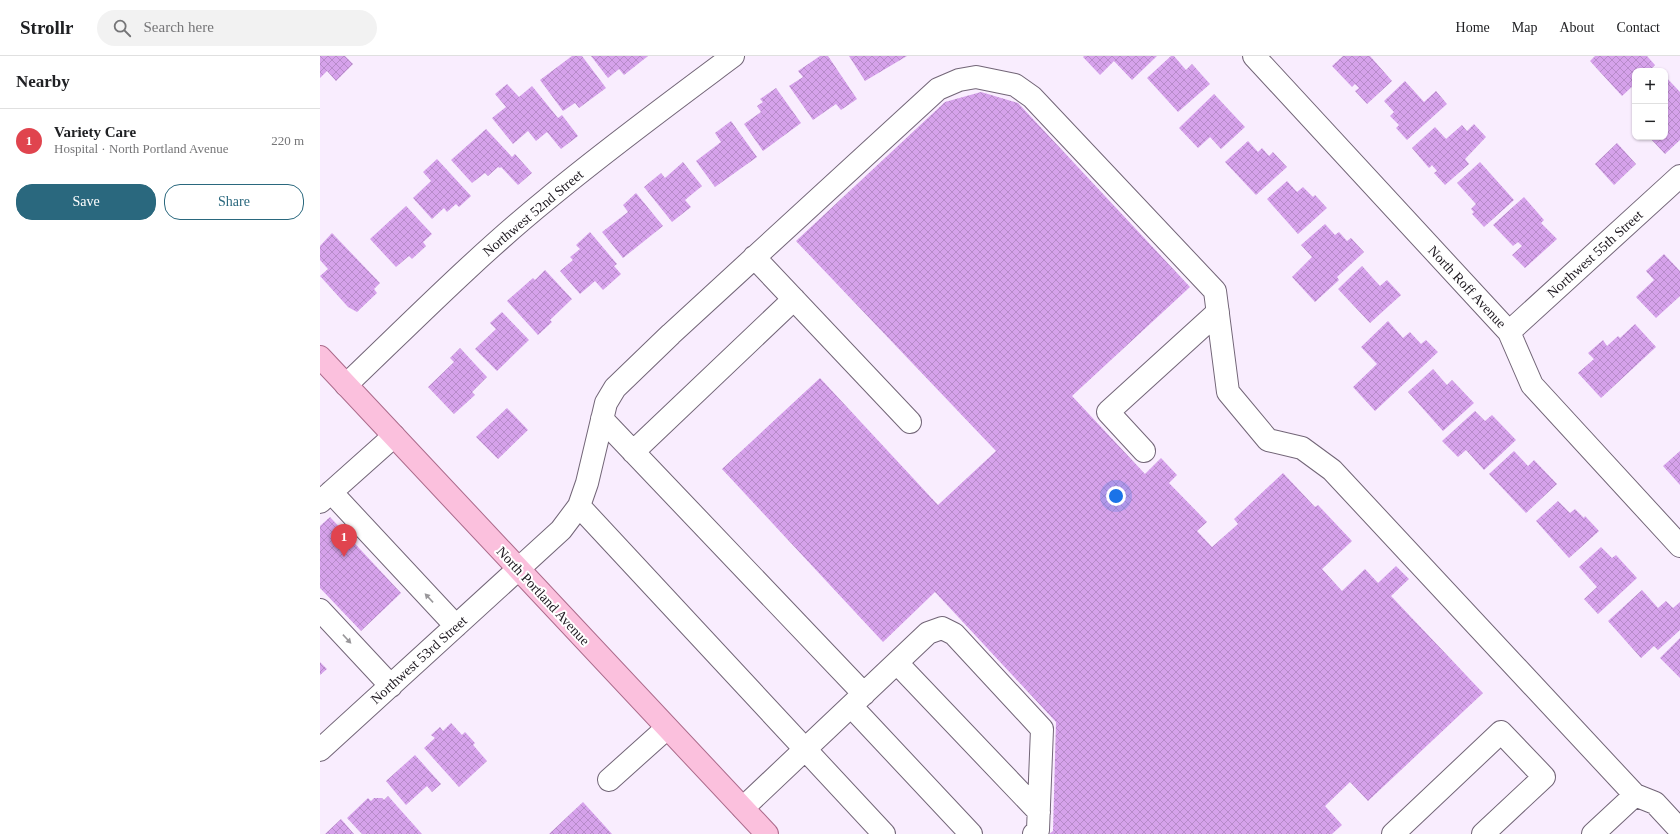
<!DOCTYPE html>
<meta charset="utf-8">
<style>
:root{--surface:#fff;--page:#f2f2f2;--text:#202124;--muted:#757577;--line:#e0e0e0;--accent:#2a687e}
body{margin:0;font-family:Georgia,serif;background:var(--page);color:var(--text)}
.controls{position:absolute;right:12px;top:12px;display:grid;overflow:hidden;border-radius:8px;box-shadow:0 1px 3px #0004}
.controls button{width:36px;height:36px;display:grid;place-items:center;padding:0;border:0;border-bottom:1px solid var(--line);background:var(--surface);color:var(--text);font:20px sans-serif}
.you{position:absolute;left:796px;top:440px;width:14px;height:14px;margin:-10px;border:3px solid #fff;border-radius:50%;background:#1a73e8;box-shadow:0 0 0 6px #1a73e833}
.badge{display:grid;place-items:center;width:26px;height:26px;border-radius:50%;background:var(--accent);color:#fff;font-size:13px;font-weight:700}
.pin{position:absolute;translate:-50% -33px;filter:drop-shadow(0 1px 2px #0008)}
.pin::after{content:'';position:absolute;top:21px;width:14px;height:12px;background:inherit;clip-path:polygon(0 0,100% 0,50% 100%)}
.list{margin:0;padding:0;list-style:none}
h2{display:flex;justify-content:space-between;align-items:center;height:52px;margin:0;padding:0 16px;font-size:17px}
h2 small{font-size:13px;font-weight:400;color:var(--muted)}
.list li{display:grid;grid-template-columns:26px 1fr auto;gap:12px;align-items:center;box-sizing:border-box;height:64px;padding:0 16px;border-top:1px solid var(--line)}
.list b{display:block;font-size:15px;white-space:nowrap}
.list p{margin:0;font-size:13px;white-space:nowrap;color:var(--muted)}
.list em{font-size:13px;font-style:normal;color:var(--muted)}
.actions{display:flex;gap:8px;padding:12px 16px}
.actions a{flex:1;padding:9px 0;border:1px solid var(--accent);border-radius:16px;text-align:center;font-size:14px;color:var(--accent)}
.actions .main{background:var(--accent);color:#fff}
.icon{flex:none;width:22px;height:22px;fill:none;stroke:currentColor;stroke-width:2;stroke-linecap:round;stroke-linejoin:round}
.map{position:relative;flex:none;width:1360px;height:778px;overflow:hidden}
header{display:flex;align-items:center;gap:24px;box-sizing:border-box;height:56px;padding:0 20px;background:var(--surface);border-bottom:1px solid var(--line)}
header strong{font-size:19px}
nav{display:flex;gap:22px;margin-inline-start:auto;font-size:14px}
.search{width:280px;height:36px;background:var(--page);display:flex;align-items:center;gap:10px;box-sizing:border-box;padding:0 14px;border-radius:22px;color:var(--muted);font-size:15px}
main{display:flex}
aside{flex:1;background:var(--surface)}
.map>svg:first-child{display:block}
.building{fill:url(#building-cross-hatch)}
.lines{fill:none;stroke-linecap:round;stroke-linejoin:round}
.minor-casing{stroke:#726577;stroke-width:24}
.major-casing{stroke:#ab6a8b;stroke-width:24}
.minor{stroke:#fff;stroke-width:22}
.major{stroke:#fbc0dd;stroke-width:22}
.oneway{fill:#99979a}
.labels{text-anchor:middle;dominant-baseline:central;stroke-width:4;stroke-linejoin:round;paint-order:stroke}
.street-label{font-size:14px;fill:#1c171e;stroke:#fff}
</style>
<header>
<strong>Strollr</strong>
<div class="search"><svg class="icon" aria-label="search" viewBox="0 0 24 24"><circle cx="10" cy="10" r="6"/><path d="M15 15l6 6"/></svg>Search here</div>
<nav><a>Home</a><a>Map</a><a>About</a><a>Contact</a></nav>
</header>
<main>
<aside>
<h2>Nearby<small></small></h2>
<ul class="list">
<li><span class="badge" style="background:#e0444e">1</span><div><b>Variety Care</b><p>Hospital · North Portland Avenue</p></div><em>220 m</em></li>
</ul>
<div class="actions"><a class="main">Save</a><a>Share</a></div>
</aside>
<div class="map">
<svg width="1360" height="778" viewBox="0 0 1360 778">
<defs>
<pattern id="building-cross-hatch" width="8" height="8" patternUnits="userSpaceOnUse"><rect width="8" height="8" fill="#d6a2eb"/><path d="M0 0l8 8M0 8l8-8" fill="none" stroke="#b78bc9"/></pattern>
</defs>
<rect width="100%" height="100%" fill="#f9edfe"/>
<path class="building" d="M0 0H25L33 8 16 25 7 15 0 22Z
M252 0H262L286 32 259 52 255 47 243 55 220 24Z
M271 0H328L304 19 299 13 288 22Z
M500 0H508L537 43 521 54 516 48 493 64 469 30 483 21 478 15Z
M529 0H587L545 25Z
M764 0H837L812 24 794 5 780 19 763 1Z
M851 0H854L866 14 872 8 890 28 858 56 827 22Z
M1023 0H1050L1072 25 1047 48 1035 35 1039 32 1035 28 1032 31 1012 10Z
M1275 0H1327L1335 9 1329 15H1315V28L1302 40 1270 5Z
M1345 20 1360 36V84L1345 98 1329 81H1345Z
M1085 25 1104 46 1116 35 1127 48 1087 84 1076 72 1079 69 1070 60 1074 56 1064 45Z
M187 28 199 41 212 30 238 62 242 59 258 80 241 93 227 76 216 85 208 75 193 88 172 62 186 51 175 38Z
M456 32 481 67 443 95 424 68 441 56 437 50 443 46 440 43Z
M661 36 698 47 870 231 752 340 825 418 841 402 857 419 849 427 887 466 877 475 892 491 918 468 914 463 963 417 995 451 998 449 1032 485 1002 513 1022 535 1045 513 1058 527 1076 510 1089 523 1071 540 1163 637 1048 745 1030 726 1005 750 1022 769 1012 778H729L733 775 736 666 615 536 563 586 402 413 500 322 618 449 676 395 476 185 625 46Z
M894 38 925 71 901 93 890 81 878 92 859 72Z
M411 65 437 101 395 131 376 105 401 86 395 77Z
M1154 68 1166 81 1145 103 1149 108 1125 129 1114 117 1117 115 1112 109 1109 112 1092 92 1115 71 1126 83 1142 69 1147 75Z
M166 73 192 101 195 98 212 117 198 129 181 111 180 112 178 111 168 120 165 117 152 127 131 104Z
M928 85 938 96 942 92 949 100 953 96 967 111 936 139 905 106Z
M1297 87 1316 108 1294 129 1275 108Z
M117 103 151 140 139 151 136 148 127 156 124 152 112 163 93 142 111 125 103 116Z
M363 106 382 130 365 144 371 151 352 166 324 131 341 117 345 122Z
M1160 106 1194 144 1164 171 1152 158 1154 156 1151 153 1156 148 1137 127Z
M967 125 977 136 983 131 993 141 995 139 1007 152 978 178 947 143Z
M316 137 343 170 303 202 282 176 308 156 303 149Z
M1204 141 1224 164 1221 167 1237 183 1205 212 1192 199 1202 190 1198 186 1193 190 1173 169Z
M86 150 112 178 103 186 106 190 92 203 89 200 76 211 50 183Z
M1005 168 1015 179 1019 176 1027 185 1031 182 1044 196 1017 221 1019 224 995 246 972 221 992 201 981 189Z
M270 176 297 208 294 210 301 218 283 234 275 225 260 238 240 215 253 204 250 201 260 193 256 189Z
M12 177 60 227 54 233 57 237 37 256 28 251 0 220 8 213 0 204V190Z
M1344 198 1360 215V240L1336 262 1316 241 1334 224 1326 215Z
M1042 210 1060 230 1067 224 1081 239 1050 267 1018 233Z
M225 214 252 243 230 264 232 266 218 279 187 245 213 222 215 224Z
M182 256 209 284 177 315 155 293 176 273 170 267Z
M1068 265 1083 282 1090 276 1101 288 1106 284 1118 296 1055 355 1033 331 1057 308 1041 291Z
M1315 268 1336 291 1281 342 1258 317 1274 303 1268 297 1283 284 1287 290 1298 280 1300 282Z
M140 292 167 321 152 336 155 339 134 358 108 331 134 306 130 302Z
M1113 313 1127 329 1132 324 1154 347 1123 375 1088 336Z
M187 352 208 374 178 403 156 381Z
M1155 355 1165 365 1172 359 1196 384 1164 414 1146 394 1138 401 1122 385Z
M1194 395 1208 410 1214 404 1237 428 1206 457 1169 418Z
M1360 395V429L1343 410Z
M1238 445 1250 457 1255 453 1264 462 1265 460 1279 475 1249 502 1216 465Z
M10 461 81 537 41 575 0 532V470Z
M1281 491 1292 502 1296 499 1317 522 1278 558 1264 543 1277 531 1259 511Z
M1322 534 1338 552 1346 545 1353 552 1360 546V574L1338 594 1334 590 1321 602 1288 565Z
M1360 582V622L1340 602Z
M0 606 7 613 0 619Z
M131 667 142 679 145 676 155 687 153 689 167 705 139 731 104 692 115 682 111 679 120 671 123 675Z
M95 699 121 728 112 736 107 730 86 749 66 725Z
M68 740 102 778H42L27 762 48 742 51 745 54 742H62L64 744Z
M263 746 292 778H229Z
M21 763 34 778H5Z"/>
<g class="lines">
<g class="minor-casing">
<path id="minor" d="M934 0 1189 276 1212 329 1360 490
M434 201 590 366
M1189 276 1360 120
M26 329C92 266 156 201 226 144 286 94 350 47 413 0
M282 363 544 638
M824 395 788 356 898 256
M313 396 474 243
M11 436 136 570
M0 446 74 380
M259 450 564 778
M0 554 71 630
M577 607 719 756
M531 650 651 778
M0 694 241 474 259 450 267 427 286 347 295 332 351 278 618 33 639 24 656 21 695 29 712 41 895 235 908 336 948 384 982 392 1012 414 1315 739 1335 747 1360 774
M289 724 347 672
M423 752 608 577 622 572 634 578 722 673 718 774 714 778
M1073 778 1181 676 1224 721 1163 778
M1273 778 1315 739"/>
</g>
<g class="major-casing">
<path id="major" d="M0 301 447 778"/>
</g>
<use href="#minor" class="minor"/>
<use href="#major" class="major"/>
</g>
<defs><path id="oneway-solid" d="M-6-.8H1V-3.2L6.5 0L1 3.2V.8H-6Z"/></defs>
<g class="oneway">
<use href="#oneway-solid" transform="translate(109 542) rotate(-133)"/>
<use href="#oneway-solid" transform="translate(27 583) rotate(47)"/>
</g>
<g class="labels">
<g class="street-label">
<text transform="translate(213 157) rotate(-40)">Northwest 52nd Street</text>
<text transform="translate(1275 198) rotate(-42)">Northwest 55th Street</text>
<text transform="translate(1147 231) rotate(47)">North Roff Avenue</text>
<text transform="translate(223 540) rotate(47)">North Portland Avenue</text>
<text transform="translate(99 604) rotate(-42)">Northwest 53rd Street</text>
</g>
</g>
</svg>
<div class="controls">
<button>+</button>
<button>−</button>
</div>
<div class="you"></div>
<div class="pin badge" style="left:24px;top:501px;background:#e0444e">1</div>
</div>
</main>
